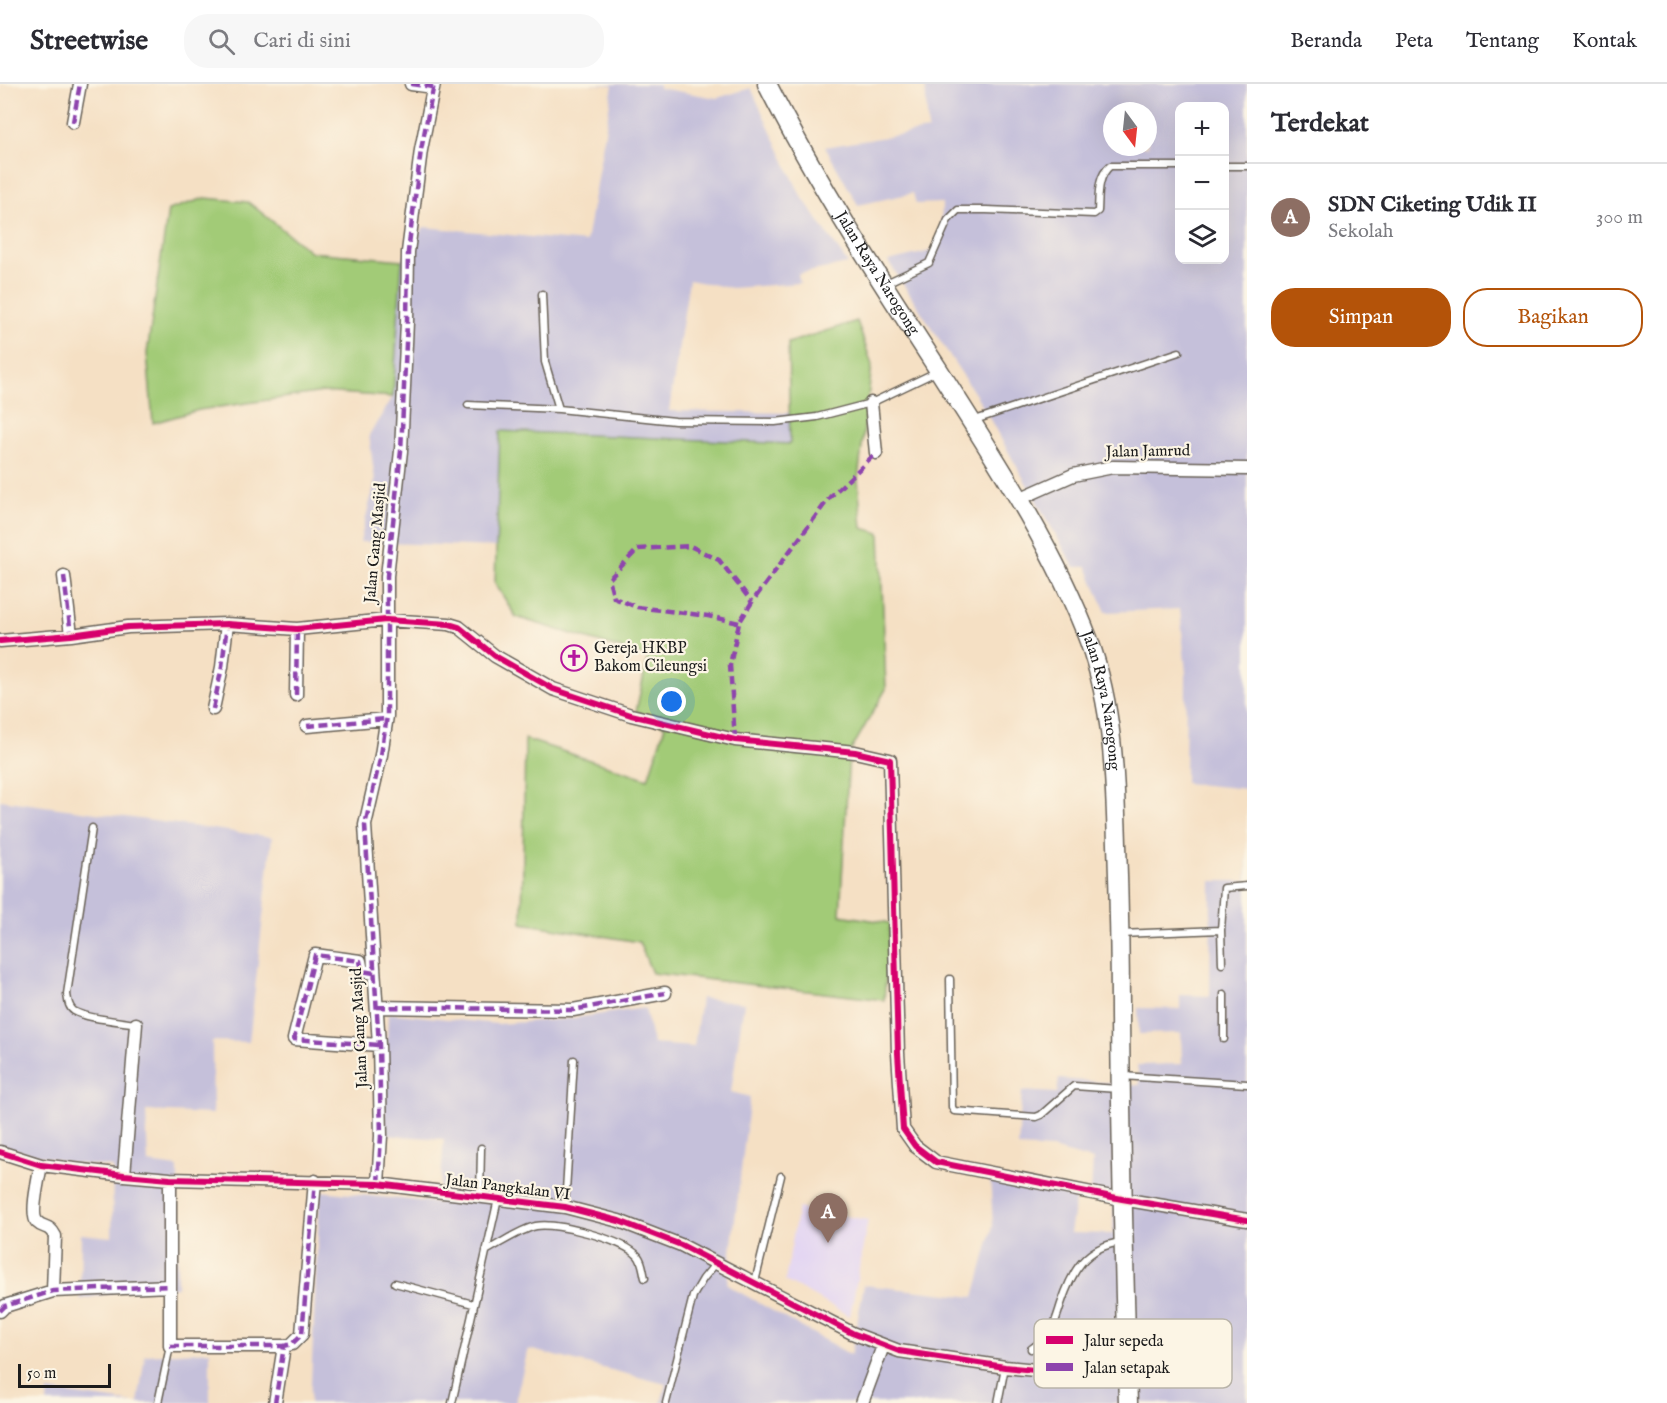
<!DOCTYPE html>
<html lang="id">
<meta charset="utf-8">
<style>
:root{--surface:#fff;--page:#f7f7f7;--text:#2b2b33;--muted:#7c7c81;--line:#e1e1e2;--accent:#b45309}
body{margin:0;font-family:"IM FELL English",serif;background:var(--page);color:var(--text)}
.controls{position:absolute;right:18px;top:18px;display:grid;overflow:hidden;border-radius:12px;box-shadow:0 6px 24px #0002}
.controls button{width:54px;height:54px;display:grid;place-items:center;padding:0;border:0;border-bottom:2px solid var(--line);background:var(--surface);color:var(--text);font:30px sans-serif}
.compass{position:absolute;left:1103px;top:18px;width:54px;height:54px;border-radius:50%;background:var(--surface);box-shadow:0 6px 24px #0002;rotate:165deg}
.scale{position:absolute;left:18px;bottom:15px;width:93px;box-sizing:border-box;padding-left:6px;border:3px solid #1c1c1c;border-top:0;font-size:16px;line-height:21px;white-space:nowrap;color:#1c1c1c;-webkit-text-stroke:4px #fcf5e5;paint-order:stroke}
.you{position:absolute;left:672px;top:618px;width:21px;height:21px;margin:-15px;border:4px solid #fff;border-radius:50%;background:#1a73e8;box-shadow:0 0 0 9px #1a73e833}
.badge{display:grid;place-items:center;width:39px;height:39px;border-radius:50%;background:var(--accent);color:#fff;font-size:20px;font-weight:700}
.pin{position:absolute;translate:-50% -50px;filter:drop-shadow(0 2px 3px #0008)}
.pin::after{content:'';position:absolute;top:32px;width:21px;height:18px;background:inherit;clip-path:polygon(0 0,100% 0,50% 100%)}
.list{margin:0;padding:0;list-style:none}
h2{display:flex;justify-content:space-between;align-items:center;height:78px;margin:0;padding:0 24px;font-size:26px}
h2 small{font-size:20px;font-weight:400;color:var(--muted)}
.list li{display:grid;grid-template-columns:39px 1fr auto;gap:18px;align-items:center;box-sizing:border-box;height:108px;padding:0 24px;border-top:2px solid var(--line)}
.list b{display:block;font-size:22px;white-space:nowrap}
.list p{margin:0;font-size:20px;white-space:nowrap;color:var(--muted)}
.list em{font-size:20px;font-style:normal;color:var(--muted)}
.actions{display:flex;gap:12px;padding:18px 24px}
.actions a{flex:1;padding:14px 0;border:2px solid var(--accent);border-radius:24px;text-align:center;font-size:21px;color:var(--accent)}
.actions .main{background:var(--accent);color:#fff}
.icon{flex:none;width:33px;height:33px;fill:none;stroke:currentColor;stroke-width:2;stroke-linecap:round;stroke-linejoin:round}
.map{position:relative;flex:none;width:1247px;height:1319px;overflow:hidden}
header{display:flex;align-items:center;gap:36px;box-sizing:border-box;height:84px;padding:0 30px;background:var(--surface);border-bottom:2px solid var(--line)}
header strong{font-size:28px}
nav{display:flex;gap:33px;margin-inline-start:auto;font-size:21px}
.search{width:420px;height:54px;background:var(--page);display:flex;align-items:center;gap:15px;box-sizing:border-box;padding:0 21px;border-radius:24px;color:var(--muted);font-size:22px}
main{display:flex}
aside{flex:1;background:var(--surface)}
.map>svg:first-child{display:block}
.built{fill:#e2d4f3}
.industrial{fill:#c5c0da;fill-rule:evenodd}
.green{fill:#a2cb77;stroke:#5f744a;stroke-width:1.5}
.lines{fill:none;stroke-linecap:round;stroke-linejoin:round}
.service-casing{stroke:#686157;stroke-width:9}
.minor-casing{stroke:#686157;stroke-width:15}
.primary-casing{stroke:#686157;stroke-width:21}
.service{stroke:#fff;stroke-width:6}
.minor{stroke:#fff;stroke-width:12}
.primary{stroke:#fff;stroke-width:18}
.quiet{stroke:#8e44ad;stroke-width:4.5;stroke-dasharray:9 4.5;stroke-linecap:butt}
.cycleway-casing{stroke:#fcf5e5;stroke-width:10}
.cycleway{stroke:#d6006c;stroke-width:6}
.labels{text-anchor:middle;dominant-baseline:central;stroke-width:4.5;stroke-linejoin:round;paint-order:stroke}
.street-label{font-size:16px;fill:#1c1c1c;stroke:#fcf5e5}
.poi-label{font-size:16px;fill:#1c1c1c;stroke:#fcf5e5;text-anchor:start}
.key{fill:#fcf5e5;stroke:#b9b4a9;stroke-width:1.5}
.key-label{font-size:16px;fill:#1c1c1c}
</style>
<header>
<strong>Streetwise</strong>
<div class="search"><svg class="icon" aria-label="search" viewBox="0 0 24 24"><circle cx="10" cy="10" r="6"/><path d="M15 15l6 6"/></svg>Cari di sini</div>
<nav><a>Beranda</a><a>Peta</a><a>Tentang</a><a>Kontak</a></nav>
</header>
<main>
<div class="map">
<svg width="1247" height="1319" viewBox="0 0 1247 1319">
<rect width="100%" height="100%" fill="#fcf5e5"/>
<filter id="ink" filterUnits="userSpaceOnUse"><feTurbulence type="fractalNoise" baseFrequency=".0167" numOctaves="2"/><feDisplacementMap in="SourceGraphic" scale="12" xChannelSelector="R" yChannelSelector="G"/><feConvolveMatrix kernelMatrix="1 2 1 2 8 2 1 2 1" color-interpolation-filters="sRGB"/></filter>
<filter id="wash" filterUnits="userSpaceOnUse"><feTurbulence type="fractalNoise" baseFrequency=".008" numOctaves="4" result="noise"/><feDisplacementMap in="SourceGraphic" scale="24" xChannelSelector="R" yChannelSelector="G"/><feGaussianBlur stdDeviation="1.35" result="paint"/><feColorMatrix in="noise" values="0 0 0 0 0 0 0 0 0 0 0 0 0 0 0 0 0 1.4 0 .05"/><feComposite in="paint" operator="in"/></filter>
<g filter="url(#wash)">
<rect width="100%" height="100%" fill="#f5e0c4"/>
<path class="built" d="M798 1124 868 1136 850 1232 785 1197Z"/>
<path class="industrial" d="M585 0H659V4L717 14 751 4 800 110 848 180 798 190 800 199 732 204 689 196 669 327 790 329V360L500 347 496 463 360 458 375 397 369 351 393 313 402 176 424 143 586 158 613 1Z
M925 0H1247V705L1185 699 1186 590 1180 525 1106 528 1087 483H1074L979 316 888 177 931 167 941 153 942 119 916 120 913 109 858 121 825 63 928 46ZM1180 22H1224V176H1180ZM1112 27H1148V63H1112Z
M0 716 272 753 249 958 212 957 213 1030 146 1027 148 1079 178 1083 177 1203 121 1207 80 1216 81 1150 112 1153 113 1083 71 1079 0 1062Z
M1247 768V1319H661L666 1300 528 1265 515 1319H310L320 1107 439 1119 444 1055 384 1051 388 929 497 940 567 935 645 924 653 960 694 963 701 914 744 919 731 1008 750 1013 727 1201 851 1271 864 1201 974 1213 993 1142 990 1092 1077 1106 1070 1149 1113 1150 1114 1114 1091 1107 1093 1076 1052 1065 1018 1063 1022 1007 1057 1009 1059 995 1140 1001 1137 981 1182 980 1181 949 1139 950 1138 924 1180 925V911L1210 912 1211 797H1246Z
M210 1267V1319H138L145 1271Z
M48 1307 134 1319H47Z"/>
<path class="green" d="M205 114 248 118 311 168 402 176 393 313 323 308 199 326 153 339 147 269 168 126Z
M857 237 872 281 858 395 862 444 880 449 886 605 849 670 840 831 890 839 884 916 652 889 639 858 522 839 525 655 648 695 665 642 636 627 648 573 516 533 495 499 500 347 790 360 788 259Z"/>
</g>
<g filter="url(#ink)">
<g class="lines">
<g class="service-casing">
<path id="service" d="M1224 82H1247
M884 200 929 179 948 136 958 126H986L1094 130 1098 127C1099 111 1097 93 1110 82H1180
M542 210 545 278 559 325
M468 321 559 325 675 337 775 338 817 333 871 319 938 287
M972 337 1179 268
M92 744 67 910C68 916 68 923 74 927 87 935 120 937 136 940
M1221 846 1222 880
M1120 850 1221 846 1224 804 1247 802
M950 895 952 1023 954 1027 1036 1033 1041 1031 1074 1002 1118 1005
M1224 955V910
M1122 992 1247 1000
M480 1113 481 1064
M565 1123 574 976
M486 1167C501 1159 519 1146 536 1142 557 1138 624 1156 638 1172 643 1178 643 1187 645 1194
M755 1198 781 1092
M395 1199 473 1220
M1031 1265C1035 1262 1041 1258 1045 1254 1054 1245 1057 1232 1061 1220 1072 1187 1085 1163 1121 1158
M158 1319 170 1262
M452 1319 498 1115
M666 1319 693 1212 703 1195 716 1179
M998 1319 1005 1283"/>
</g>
<g class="minor-casing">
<path id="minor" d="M411 0 433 3
M73 38 80 0
M871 319 876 369
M1019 415 1073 391 1113 383 1247 385
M64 492 71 551
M0 557 71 551 128 543 227 540 297 545 386 536 449 540 459 543 495 572 553 605 631 631 735 656 855 668 890 676 898 969 903 1045 915 1062 936 1078 1122 1115 1247 1136
M296 611 297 545
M213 625 222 583 227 540
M307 642 386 635
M374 889 362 887 360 877 315 871 294 955 379 961
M377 923 573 926 665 909
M0 1068 41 1081 124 1091 170 1095 378 1100 565 1123 619 1137 681 1161 852 1249 899 1267 1005 1283 1127 1295
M41 1081C39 1092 30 1131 37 1138 44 1145 49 1140 55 1152L53 1207
M124 1091 136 940
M170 1095V1262H284
M378 1100 381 1052 379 961 365 741 381 671 387 632V492L401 367 407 238 408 168 421 66 434 0
M0 1227 5 1222 53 1207 170 1202
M275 1319 284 1262 292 1260 302 1250 315 1097
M862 1319 883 1262"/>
</g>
<g class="primary-casing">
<g id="primary">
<path id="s1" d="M767 0C817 99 878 193 938 285 992 370 1054 463 1089 557 1113 623 1115 691 1117 760 1119 816 1120 873 1120 930 1121 1059 1124 1189 1128 1319"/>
</g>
</g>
<use href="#service" class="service"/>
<use href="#minor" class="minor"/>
<use href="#primary" class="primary"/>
<path class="quiet" d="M411 0 433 3
M73 38 80 0
M64 492 71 551
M739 539 708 532 637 523 614 514 609 495 638 465 690 462 719 476 752 518
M296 611 297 545
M213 625 222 583 227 540
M307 642 386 635
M735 656 730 581 739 539 752 518 830 413 876 369
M374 889 362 887 360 877 315 871 294 955 379 961
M377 923 573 926 665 909
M378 1100 381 1052 379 961 365 741 381 671 387 632V492L401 367 407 238 408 168 421 66 434 0
M0 1227 5 1222 53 1207 170 1202
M170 1262H284
M275 1319 284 1262 292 1260 302 1250 315 1097"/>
<g class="cycleway-casing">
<path id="cycleway" d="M0 557 71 551 128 543 227 540 297 545 386 536 449 540 459 543 495 572 553 605 631 631 735 656 855 668 890 676 898 969 903 1045 915 1062 936 1078 1122 1115 1247 1136
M0 1068 41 1081 124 1091 170 1095 378 1100 565 1123 619 1137 681 1161 852 1249 899 1267 1005 1283 1127 1295"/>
</g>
<use href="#cycleway" class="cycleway"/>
</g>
</g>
<defs>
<g id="church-ring" transform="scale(1.35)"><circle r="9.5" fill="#fcf5e5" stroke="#b5179e" stroke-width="1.5"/><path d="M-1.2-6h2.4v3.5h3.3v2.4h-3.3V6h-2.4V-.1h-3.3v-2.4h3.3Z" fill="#b5179e"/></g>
</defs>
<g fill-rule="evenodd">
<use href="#church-ring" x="574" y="574"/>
</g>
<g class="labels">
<g class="street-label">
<text stroke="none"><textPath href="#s1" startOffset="219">Jalan Raya Narogong</textPath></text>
<text transform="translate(1148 368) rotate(-1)">Jalan Jamrud</text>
<text transform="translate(376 459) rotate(-85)">Jalan Gang Masjid</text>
<text stroke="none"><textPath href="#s1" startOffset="705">Jalan Raya Narogong</textPath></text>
<text transform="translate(360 944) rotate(-93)">Jalan Gang Masjid</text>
<text transform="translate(508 1104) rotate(7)">Jalan Pangkalan VI</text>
</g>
<g class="poi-label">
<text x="594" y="565">Gereja HKBP<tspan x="594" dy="18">Bakom Cileungsi</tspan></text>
</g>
</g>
<rect x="1034" y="1235" width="198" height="69" rx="9" class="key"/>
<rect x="1046" y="1252" width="27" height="8" fill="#d6006c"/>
<rect x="1046" y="1279" width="27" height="8" fill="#8e44ad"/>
<g class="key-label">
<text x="1084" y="1262">Jalur sepeda</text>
<text x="1084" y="1289">Jalan setapak</text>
</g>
</svg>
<div class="controls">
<button>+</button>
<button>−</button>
<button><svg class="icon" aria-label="layers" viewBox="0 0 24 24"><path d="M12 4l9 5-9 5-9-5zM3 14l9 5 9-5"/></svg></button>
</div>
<svg class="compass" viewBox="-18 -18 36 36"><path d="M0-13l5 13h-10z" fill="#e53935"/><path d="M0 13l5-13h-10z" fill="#7c7c81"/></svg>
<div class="scale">50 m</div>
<div class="you"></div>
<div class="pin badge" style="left:828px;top:1159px;background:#8d6e63">A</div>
</div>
<aside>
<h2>Terdekat<small></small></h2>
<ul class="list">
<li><span class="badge" style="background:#8d6e63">A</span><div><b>SDN Ciketing Udik II</b><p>Sekolah</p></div><em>300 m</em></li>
</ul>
<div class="actions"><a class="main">Simpan</a><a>Bagikan</a></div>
</aside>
</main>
